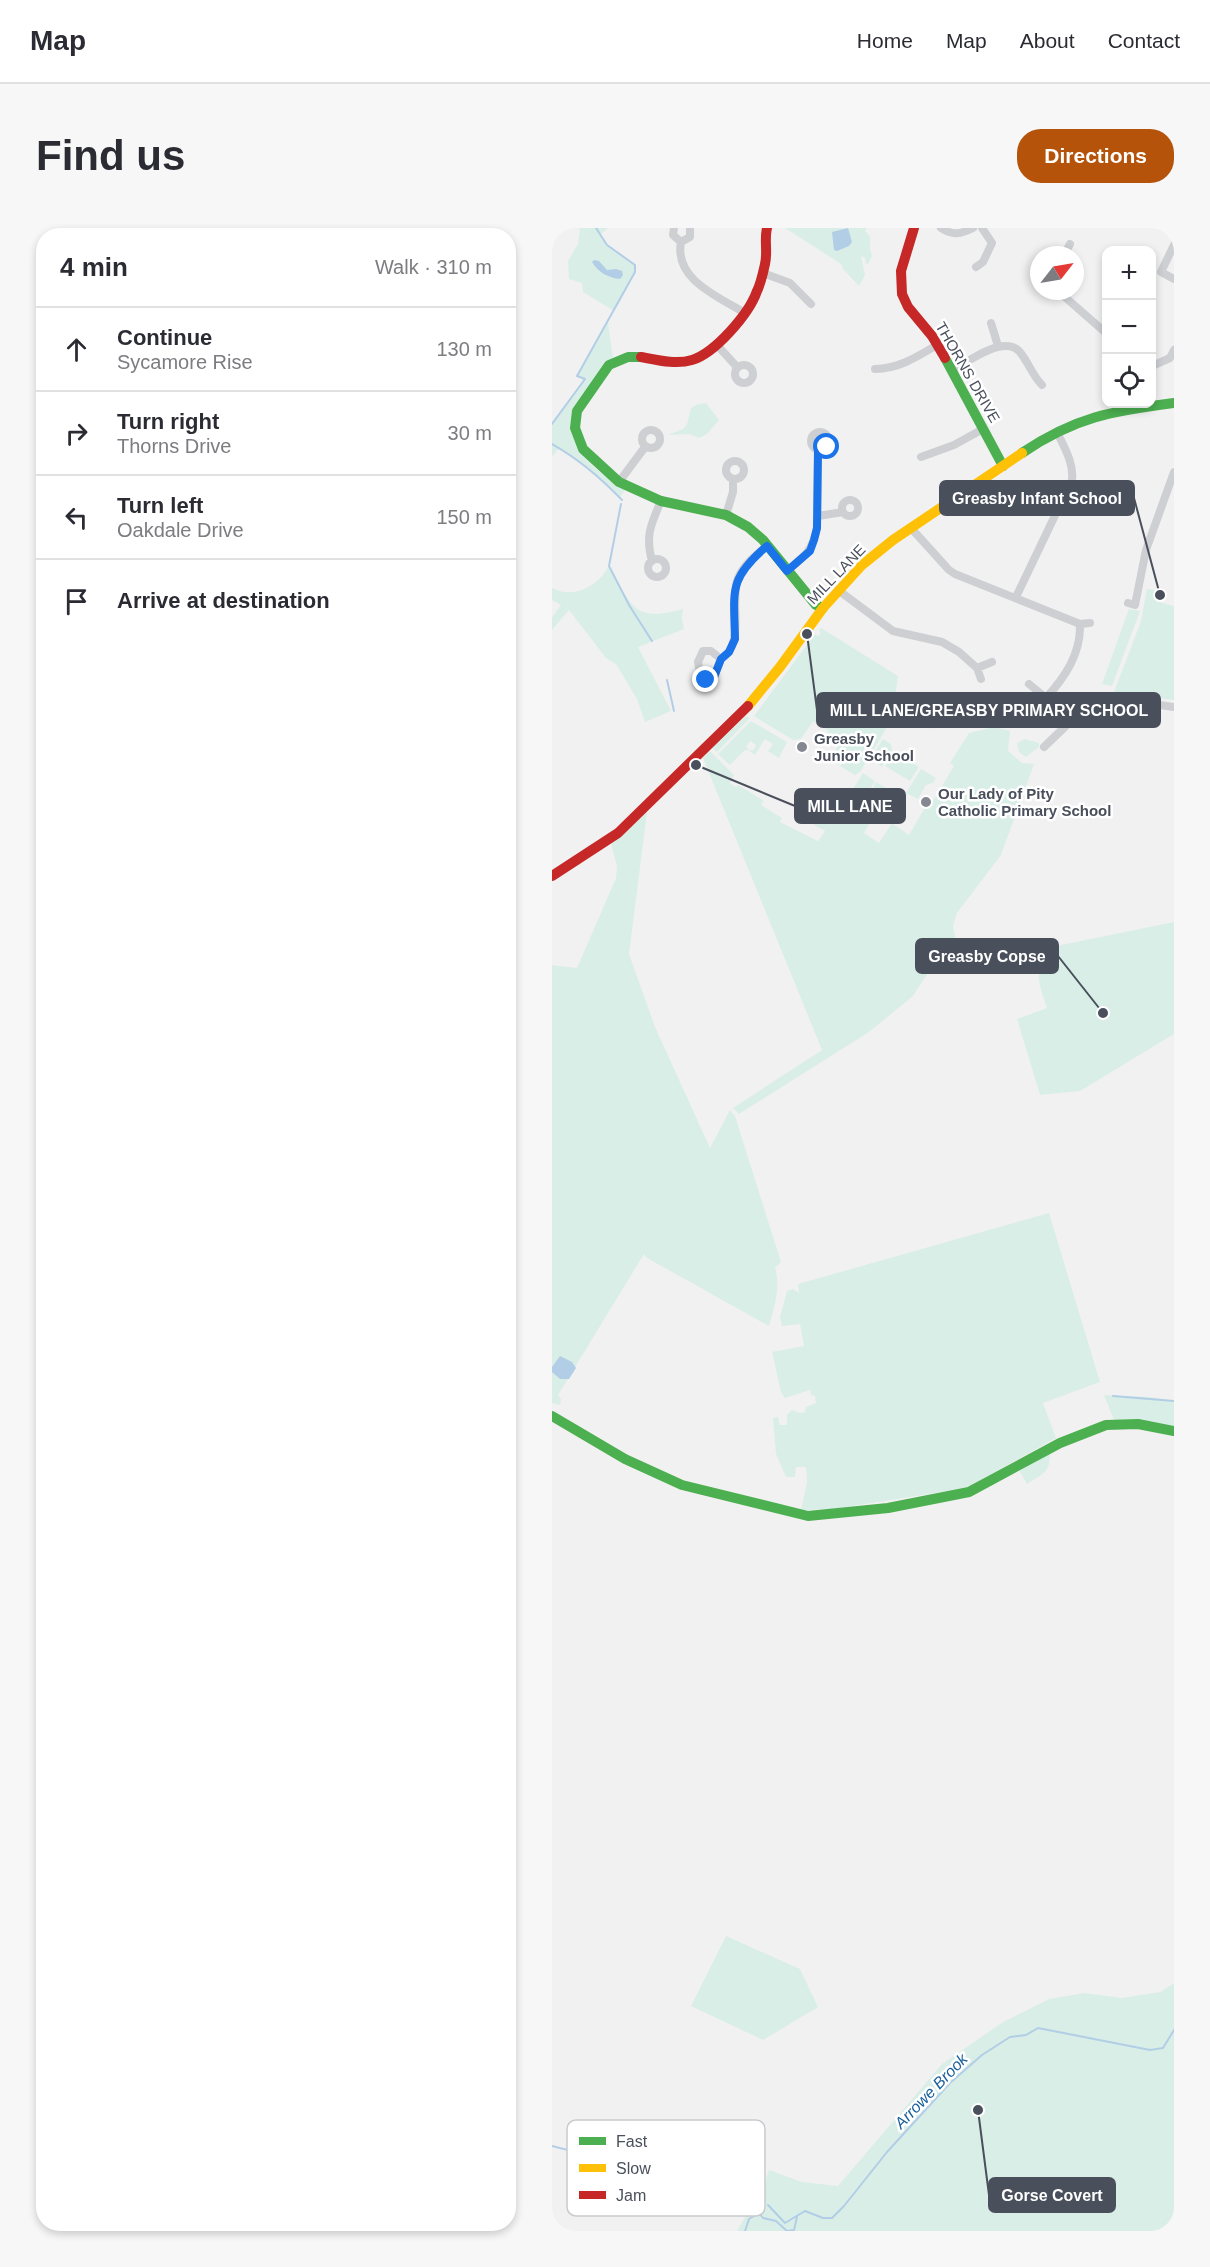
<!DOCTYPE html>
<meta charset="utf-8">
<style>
:root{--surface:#fff;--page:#f7f7f7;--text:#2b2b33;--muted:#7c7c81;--line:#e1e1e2;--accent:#b45309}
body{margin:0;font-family:Arial,sans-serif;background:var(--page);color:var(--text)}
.controls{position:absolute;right:18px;top:18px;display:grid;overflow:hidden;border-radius:12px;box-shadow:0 3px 9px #0003}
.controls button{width:54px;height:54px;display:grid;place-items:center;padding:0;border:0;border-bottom:2px solid var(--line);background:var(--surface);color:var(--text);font:30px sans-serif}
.compass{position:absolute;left:478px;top:18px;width:54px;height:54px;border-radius:50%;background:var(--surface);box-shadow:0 3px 9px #0003;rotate:59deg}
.stop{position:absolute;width:18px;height:18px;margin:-14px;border:4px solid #1a73e8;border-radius:50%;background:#fff}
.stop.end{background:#1a73e8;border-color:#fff;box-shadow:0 2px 6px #0008}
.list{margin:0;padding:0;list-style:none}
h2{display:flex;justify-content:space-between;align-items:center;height:78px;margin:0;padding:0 24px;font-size:26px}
h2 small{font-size:20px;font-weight:400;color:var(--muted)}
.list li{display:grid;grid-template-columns:39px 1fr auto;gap:18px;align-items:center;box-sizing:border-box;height:84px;padding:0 24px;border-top:2px solid var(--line)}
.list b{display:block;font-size:22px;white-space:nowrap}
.list p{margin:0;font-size:20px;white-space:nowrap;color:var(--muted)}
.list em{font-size:20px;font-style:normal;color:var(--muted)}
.icon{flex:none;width:33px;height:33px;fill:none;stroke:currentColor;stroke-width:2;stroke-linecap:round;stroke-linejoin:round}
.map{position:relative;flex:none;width:622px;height:2003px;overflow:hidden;border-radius:24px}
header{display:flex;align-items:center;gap:36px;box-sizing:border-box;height:84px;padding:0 30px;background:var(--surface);border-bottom:2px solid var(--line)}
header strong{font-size:28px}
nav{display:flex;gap:33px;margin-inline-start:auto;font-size:21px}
.intro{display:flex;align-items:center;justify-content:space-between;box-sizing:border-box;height:144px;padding:0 36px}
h1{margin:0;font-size:42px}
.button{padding:15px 27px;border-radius:24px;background:var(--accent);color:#fff;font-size:21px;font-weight:700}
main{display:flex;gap:36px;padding:0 36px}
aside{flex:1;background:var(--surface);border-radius:24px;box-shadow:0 3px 9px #0003}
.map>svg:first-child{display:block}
.green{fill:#d9eee6}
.water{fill:#b2cee6}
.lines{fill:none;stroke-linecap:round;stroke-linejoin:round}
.stream{stroke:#b2cee6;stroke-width:2}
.street{stroke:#cdcfd2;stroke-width:8}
.fast{stroke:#4caf50;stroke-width:10}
.slow{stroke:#ffc107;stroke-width:10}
.jam{stroke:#c62828;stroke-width:10}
.route{stroke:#1a73e8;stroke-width:8}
.poi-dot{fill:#858890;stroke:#fff;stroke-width:2}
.labels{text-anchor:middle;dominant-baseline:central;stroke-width:5;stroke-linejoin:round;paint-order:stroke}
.street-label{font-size:15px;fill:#4a4f5c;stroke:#fff}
.poi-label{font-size:15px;font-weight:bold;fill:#4a4f5c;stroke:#fff;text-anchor:start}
.water-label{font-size:16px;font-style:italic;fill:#1d619c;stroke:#fff}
.key{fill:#fff;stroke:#c9cace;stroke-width:1.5}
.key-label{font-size:16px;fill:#4a4f5c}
.leader{fill:none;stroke:#4a4f5c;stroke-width:2}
.callout-dot{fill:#4a4f5c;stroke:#fff;stroke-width:2}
.callout{fill:#4a4f5c;stroke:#4a4f5c;stroke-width:2}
.callout-label{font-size:16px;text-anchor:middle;font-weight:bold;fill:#fff}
</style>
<header>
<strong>Map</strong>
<nav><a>Home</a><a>Map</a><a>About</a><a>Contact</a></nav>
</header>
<div class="intro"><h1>Find us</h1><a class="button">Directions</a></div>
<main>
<aside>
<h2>4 min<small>Walk · 310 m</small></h2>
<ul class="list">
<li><svg class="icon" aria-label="ahead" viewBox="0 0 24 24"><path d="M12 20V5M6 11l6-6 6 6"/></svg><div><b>Continue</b><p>Sycamore Rise</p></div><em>130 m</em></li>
<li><svg class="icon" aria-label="right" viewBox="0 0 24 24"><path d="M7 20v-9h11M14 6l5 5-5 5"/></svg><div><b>Turn right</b><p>Thorns Drive</p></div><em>30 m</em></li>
<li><svg class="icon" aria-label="left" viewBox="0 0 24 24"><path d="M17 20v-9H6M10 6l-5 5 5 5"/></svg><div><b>Turn left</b><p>Oakdale Drive</p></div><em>150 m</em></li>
<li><svg class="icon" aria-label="arrive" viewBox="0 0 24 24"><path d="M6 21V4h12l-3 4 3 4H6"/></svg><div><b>Arrive at destination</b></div></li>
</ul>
</aside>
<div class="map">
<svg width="622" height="2003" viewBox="0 0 622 2003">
<rect width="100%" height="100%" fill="#f2f1f1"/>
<path class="green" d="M28 0H56L49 6 55 17 83 37V44L62 83 31 64 30 55 17 51 16 33 26 16Z
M233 0H315L313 3 318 9V21L320 28 316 36H314L313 30 309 28 313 47 307 58 291 41 289 36Z
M56 94 61 131 18 200C25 229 49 247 73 262L68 269C49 251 31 233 7 220L0 229V196L32 151 25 148Z
M154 175 167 192 155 206 147 210 137 206 116 207C138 198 133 203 139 180L146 176Z
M57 338C80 377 80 395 131 381L130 391 132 401 86 419 119 483 93 494 85 471 64 436 54 430 17 382 0 402V389L9 377 0 372V360C22 371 45 359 57 338Z
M595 361 602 362 610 375 622 378V472L562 464 589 393Z
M577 381 588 383 560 458 550 456Z
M269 400 346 448 340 491 308 544 303 547 288 538 290 535 293 536 296 530 290 526 286 532 288 534 287 537 278 532 286 518 273 510 277 503 261 493 249 511 241 512 202 488 263 406 266 408 269 405 267 403Z
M372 465 395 478 389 489 366 476Z
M364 477 388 491 382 501 358 487Z
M423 481 438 482 443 494 412 500Z
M194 488 198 490 165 524 160 520Z
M199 493 235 514 227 530 216 523 221 516 213 511 203 527 197 523 201 522 204 517 198 513 194 519 197 521 195 523 193 522 178 537 166 526Z
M442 499 458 503 456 523 470 535 482 536 449 627 405 685 401 698 406 724 402 727 392 720 361 768 317 804 187 886 181 880 270 822 151 530 158 523 182 547 178 555 184 559 186 557 212 573 209 577 230 590 228 594 266 613 273 603 262 597 268 587 278 581 286 585 311 545 323 553 309 577 318 595 312 605 327 615 340 595 357 607 375 576 378 578 402 538 398 535 417 505Z
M331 511 339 516 340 522 330 539 319 531Z
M473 511 487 515V519L474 529 467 524 465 515Z
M342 524 367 539 358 553 333 538Z
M369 541 384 550 381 555 374 557 366 571 354 565Z
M324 554 336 561 334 565 345 572 339 581 329 574 323 584 311 577Z
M95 584 77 726 103 799 158 920 178 882 183 888 229 1034 223 1040C229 1059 222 1080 217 1098L95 1030 92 1026 6 1167 9 1171 8 1177 0 1175V737L25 740 64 650 65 638 59 616Z
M622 694V806L528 863 488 867 465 791 495 780C484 748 480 738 509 717Z
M497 985 548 1154 491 1175 504 1210 418 1258 403 1262 281 1281 249 1282 255 1254 254 1239H244L243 1249H234L224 1226 221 1190 226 1189 228 1197H235V1187L240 1182 248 1185 253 1184 254 1179 264 1175 263 1168 259 1167 258 1162 233 1170 229 1164 220 1124 252 1118 248 1096 230 1098 228 1089 235 1063 241 1061 247 1065 246 1056Z
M552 1167 599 1169 622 1173V1199L590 1192H562Z
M498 1225C498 1245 491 1246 475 1256L467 1242Z
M174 1708 248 1741 266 1779 211 1812 139 1778Z
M622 1755V2003H185L212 1957 217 1942 250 1954 286 1958 390 1836 451 1794 497 1771 532 1765 570 1770 608 1764Z"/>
<path class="water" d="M296 0 300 14 297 18 285 23 282 22 280 4Z
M42 32 47 33 55 42 64 41 70 43 71 47 68 51C56 50 46 44 40 34Z
M8 1128 20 1134 24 1140 17 1151H8L0 1144V1139Z"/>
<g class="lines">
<path class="stream" d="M0 196 33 151 25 148 83 44V37L55 17 44 0
M0 216C27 231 49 250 70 272
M69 276 57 338 77 377 100 413
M115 452 122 483
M561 1168 622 1173
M0 1918 62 1934 207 1957 210 1971
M216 1977 233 1995 253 1983 271 1990H280L292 1978 335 1924 398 1855 430 1827 458 1809 474 1807 486 1800 598 1822 611 1820 622 1802
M193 2003 197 1991 207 1985 211 1990 224 1993 235 2003 242 2002 245 1989"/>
<path class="street" d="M122 0 121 7 129 14 138 9V0
M389 0C401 8 409 6 421 0
M129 14C122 51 165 68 191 84
M622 17 609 44 622 51
M512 27 518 16
M424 39 431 34 440 15 430 0
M211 45 238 55 259 76
M506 63 554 105
M439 95 446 118
M165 117 185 139
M183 146a9 9 0 1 1 18 0a9 9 0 1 1-18 0Z
M600 138 618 130 622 122
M323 141C346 141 365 129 385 117
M400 143C415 134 451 107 467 123 476 133 480 147 490 157
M90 211a9 9 0 1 1 18 0a9 9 0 1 1-18 0Z
M259 213a9 9 0 1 1 18 0a9 9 0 1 1-18 0Z
M369 229 402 217 431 201
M174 242a9 9 0 1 1 18 0a9 9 0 1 1-18 0Z
M67 254 93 219
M290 280a8 8 0 1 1 16 0a8 8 0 1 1-16 0Z
M174 287 181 264V251
M266 288 291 284
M359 300 397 342 403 346 528 396 538 395
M96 340a9 9 0 1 1 18 0a9 9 0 1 1-18 0Z
M100 333C93 308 99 296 109 273
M235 343C252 329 260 323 265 300L266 222
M286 362 341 403 390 414 407 424 425 440 429 451
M464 369 520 252C522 235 512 219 505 204
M576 375 583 377 594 322 622 244
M169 431 162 449 154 452 149 449 146 434 151 423H159L169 431C194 416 177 374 186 350 192 336 204 327 215 318
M425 440 440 434
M477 456 494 470C513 449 529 426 528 396
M492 519 545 468 622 479"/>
<path class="fast" d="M89 129H76L57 137 25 183 23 200 31 221 67 254 109 273 174 287 196 299 211 312 264 377 271 380
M393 130 451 238
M470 225C523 189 560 183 622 175
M0 1188 73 1231 130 1257 256 1288 336 1280 417 1264 508 1215 554 1197 586 1196 622 1203"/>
<path class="slow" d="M196 478 228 439 271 380 310 337 341 312 470 225"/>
<path class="jam" d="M362 0 349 43 350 66 356 79 380 108 393 130
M89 129C105 132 124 137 140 132 163 125 197 86 205 63 209 55 211 45 213 36 216 24 212 12 215 0
M0 648 66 605 196 478"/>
</g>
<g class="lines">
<path class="route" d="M154 452 162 449 169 431 177 424 183 411C182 363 176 351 215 318L235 343 258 323 262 312 265 300 266 222 275 219"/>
</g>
<g class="poi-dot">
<circle cx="250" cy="519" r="6"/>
<circle cx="374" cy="574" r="6"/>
</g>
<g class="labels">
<g class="street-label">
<text transform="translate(416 144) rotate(60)">THORNS DRIVE</text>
<text transform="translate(284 346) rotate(-46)">MILL LANE</text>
</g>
<g class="poi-label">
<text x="262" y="510">Greasby<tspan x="262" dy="17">Junior School</tspan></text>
<text x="386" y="565">Our Lady of Pity<tspan x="386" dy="17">Catholic Primary School</tspan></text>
</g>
<g class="water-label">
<text transform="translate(379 1863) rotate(-46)">Arrowe Brook</text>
</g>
</g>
<rect x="15" y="1892" width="198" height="96" rx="9" class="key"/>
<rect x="27" y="1909" width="27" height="8" fill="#4caf50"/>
<rect x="27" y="1936" width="27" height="8" fill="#ffc107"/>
<rect x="27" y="1963" width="27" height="8" fill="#c62828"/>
<g class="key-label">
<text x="64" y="1919">Fast</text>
<text x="64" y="1946">Slow</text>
<text x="64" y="1973">Jam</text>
</g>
<path class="leader" d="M608 367L582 270M255 406L265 482M144 537L243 578M551 785L506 728M426 1882L437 1967"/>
<g class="callout-dot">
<circle cx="608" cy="367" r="6"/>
<circle cx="255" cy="406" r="6"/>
<circle cx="144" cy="537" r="6"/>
<circle cx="551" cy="785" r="6"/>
<circle cx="426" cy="1882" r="6"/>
</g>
<g class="callout">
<rect x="388" y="253" width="194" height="34" rx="6"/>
<rect x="265" y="465" width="343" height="34" rx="6"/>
<rect x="243" y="561" width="110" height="34" rx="6"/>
<rect x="364" y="711" width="142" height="34" rx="6"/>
<rect x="437" y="1950" width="126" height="34" rx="6"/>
</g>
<g class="callout-label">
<text x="485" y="276">Greasby Infant School</text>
<text x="437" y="488">MILL LANE/GREASBY PRIMARY SCHOOL</text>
<text x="298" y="584">MILL LANE</text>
<text x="435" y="734">Greasby Copse</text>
<text x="500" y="1973">Gorse Covert</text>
</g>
</svg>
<div class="controls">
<button>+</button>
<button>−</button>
<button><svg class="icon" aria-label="locate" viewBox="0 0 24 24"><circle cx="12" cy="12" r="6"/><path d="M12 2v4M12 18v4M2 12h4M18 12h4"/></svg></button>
</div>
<svg class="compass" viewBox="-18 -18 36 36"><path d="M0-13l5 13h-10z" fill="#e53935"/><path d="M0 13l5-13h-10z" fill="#7c7c81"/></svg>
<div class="stop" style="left:275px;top:219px"></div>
<div class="stop end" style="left:154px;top:452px"></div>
</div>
</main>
